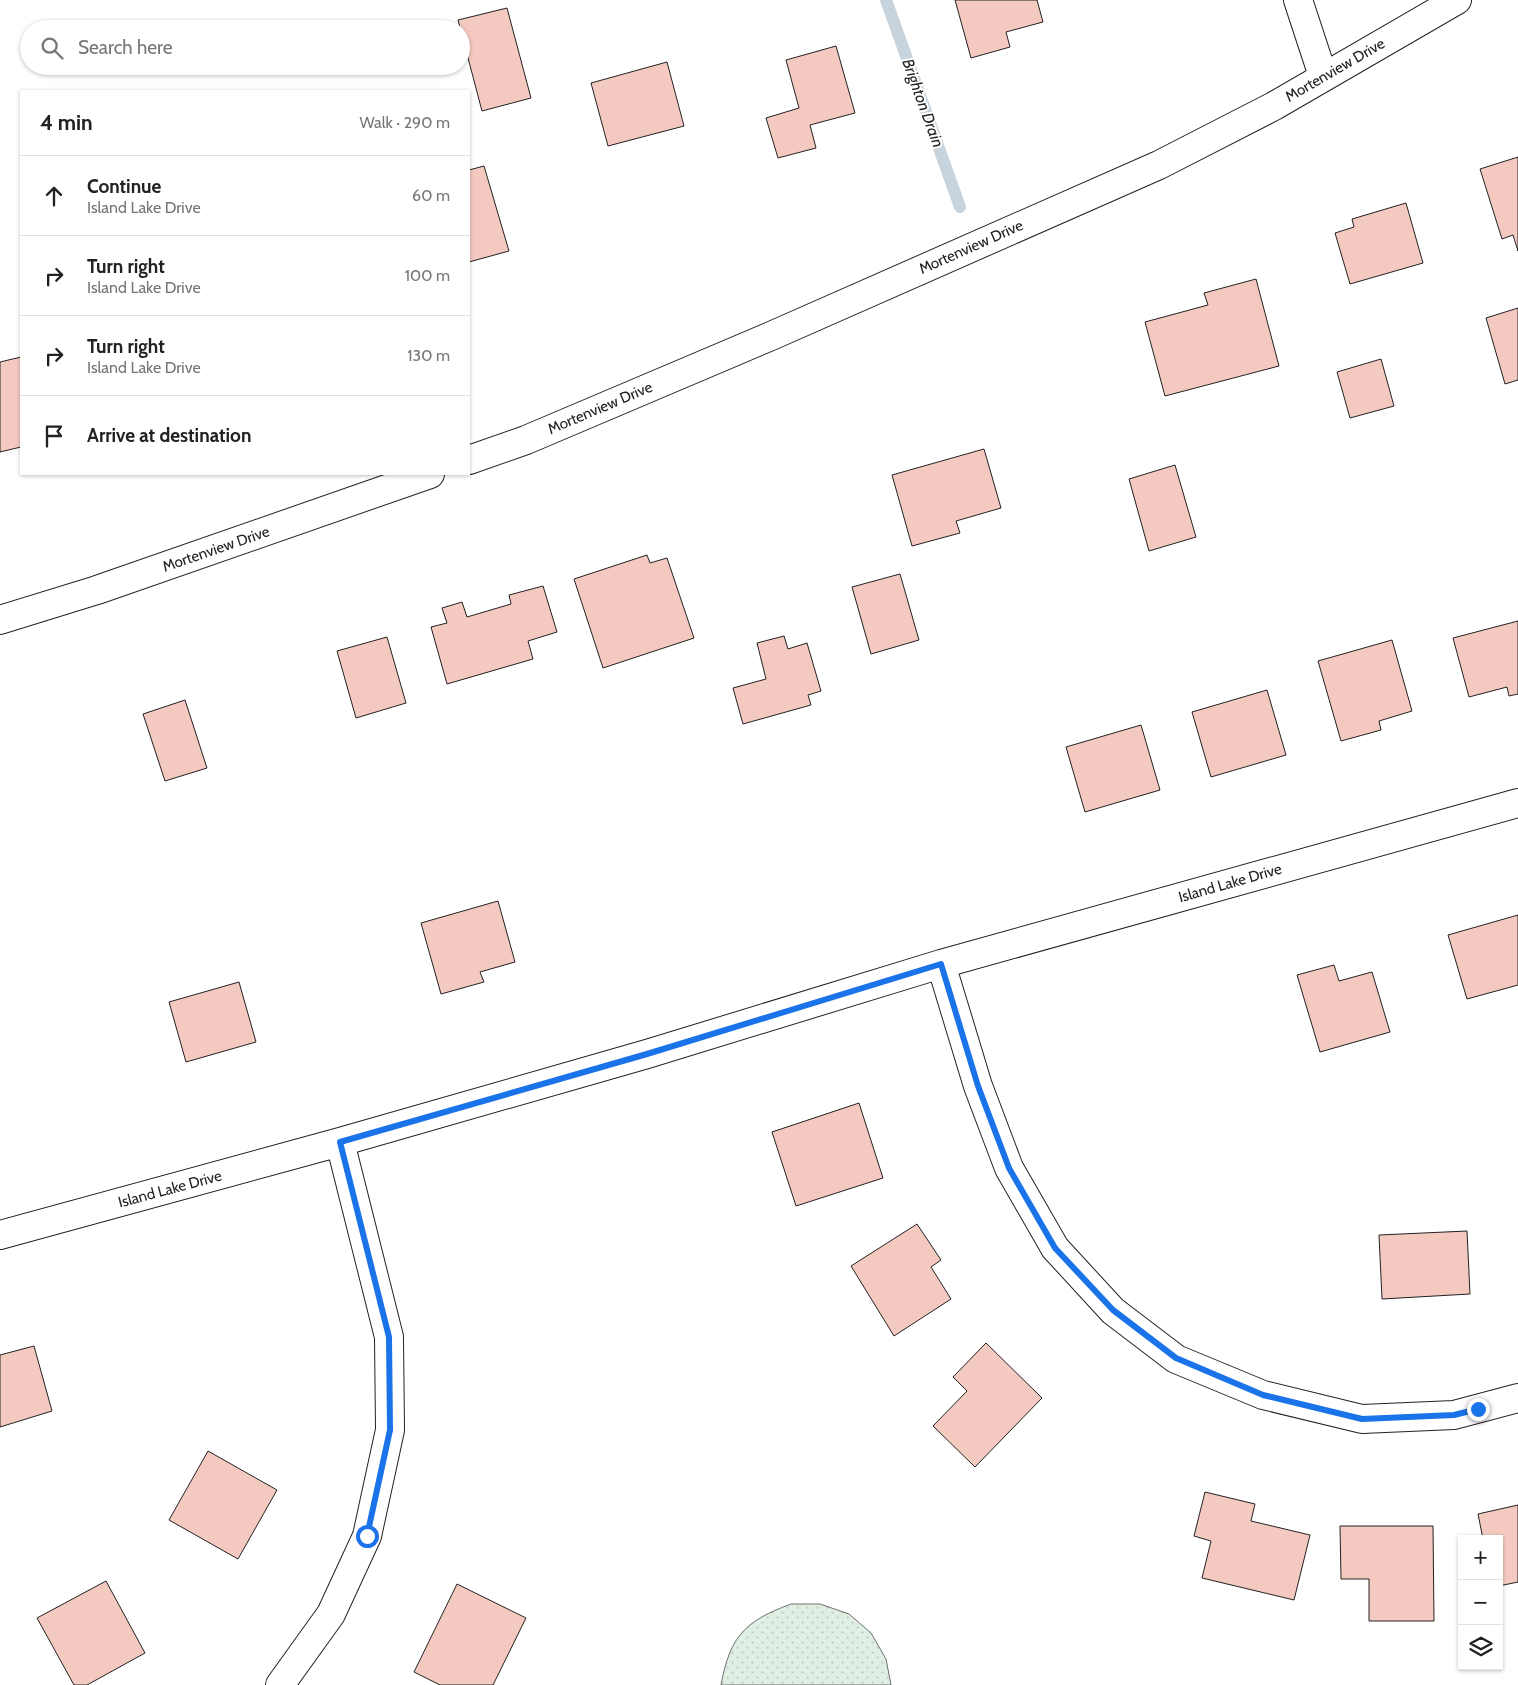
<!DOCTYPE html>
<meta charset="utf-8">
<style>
:root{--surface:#fff;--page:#f6f6f6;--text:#222;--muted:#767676;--line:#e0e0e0}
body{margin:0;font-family:Cabin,sans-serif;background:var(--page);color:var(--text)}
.controls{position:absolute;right:15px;bottom:15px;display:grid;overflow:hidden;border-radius:0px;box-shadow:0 1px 4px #0004}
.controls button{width:45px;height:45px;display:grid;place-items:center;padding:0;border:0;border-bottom:1px solid var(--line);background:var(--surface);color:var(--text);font:25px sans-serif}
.stop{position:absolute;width:15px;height:15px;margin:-11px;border:4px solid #1a73e8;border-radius:50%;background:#fff}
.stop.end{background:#1a73e8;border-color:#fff;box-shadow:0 1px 5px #0008}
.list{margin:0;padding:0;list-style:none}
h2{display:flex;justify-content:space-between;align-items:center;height:65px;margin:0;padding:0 20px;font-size:21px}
h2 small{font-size:16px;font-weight:400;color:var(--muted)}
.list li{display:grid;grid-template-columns:32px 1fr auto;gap:15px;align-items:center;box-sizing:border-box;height:80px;padding:0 20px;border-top:1px solid var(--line)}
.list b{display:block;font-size:19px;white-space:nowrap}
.list p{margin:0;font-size:16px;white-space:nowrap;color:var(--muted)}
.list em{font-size:16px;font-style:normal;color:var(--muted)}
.icon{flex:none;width:28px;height:28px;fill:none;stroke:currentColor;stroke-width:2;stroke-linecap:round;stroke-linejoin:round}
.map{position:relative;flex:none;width:1518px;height:1685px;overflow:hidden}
.search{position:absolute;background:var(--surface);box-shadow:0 1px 4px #0004;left:20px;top:20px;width:450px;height:55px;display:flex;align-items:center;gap:12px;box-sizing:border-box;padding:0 18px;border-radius:28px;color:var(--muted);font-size:19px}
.panel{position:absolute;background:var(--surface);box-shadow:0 1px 4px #0004;left:20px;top:90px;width:450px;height:385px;border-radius:0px}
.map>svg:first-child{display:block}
.green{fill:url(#green-dots);stroke:#6f6f6f}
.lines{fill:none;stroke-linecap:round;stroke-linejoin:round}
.stream{stroke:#c7d3dd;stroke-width:12}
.building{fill:#f3c9c0;stroke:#222}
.minor-casing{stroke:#222;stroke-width:30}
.minor{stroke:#fff;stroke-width:28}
.route{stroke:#1a73e8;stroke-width:6}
.labels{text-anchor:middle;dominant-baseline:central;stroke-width:4;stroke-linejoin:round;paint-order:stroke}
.street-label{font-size:15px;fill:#222;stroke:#fff}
.water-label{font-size:16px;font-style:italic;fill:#222;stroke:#fff}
</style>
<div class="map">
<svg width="1518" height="1685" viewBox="0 0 1518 1685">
<defs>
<pattern id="green-dots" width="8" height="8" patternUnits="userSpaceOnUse" patternTransform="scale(1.25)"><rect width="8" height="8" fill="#e0efe3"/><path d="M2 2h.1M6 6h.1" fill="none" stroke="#c0cdc2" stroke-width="1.8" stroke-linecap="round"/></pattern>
</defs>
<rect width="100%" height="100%" fill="#fff"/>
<path class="green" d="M791 1604H820L849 1614 871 1633 886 1659 891 1685H721C730 1636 745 1621 791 1604Z"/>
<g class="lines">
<path class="stream" d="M886 0 960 207"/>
</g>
<path class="building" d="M955 0H1037L1043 22 1006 32 1010 47 971 58Z
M507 8 531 98 482 111 458 20Z
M836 46 855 113 810 125 816 148 778 158 766 118 799 108 786 60Z
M667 62 684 126 608 146 591 83Z
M1518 157V251L1513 235 1502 239 1480 169Z
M484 166 509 251 469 262V170Z
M1406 203 1423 263 1350 284 1335 233 1354 227 1352 219Z
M1256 279 1279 366 1165 396 1145 322 1208 305 1204 293Z
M1518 308V380L1505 384 1486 318Z
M21 357V447L0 452V362Z
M1381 359 1394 406 1350 418 1337 372Z
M984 449 1001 508 956 521 960 533 912 546 892 475Z
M1175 465 1196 537 1149 551 1129 479Z
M647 555 650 563 667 558 694 638 603 668 574 579Z
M900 574 919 640 871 654 852 587Z
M543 586 557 632 528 641 533 659 447 684 431 627 447 623 442 608 462 602 467 617 511 604 509 595Z
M1518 621V694L1509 696 1507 687 1469 697 1453 638Z
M784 636 788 649 807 643 821 691 808 695 811 705 743 724 733 688 766 679 757 643Z
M387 637 406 703 356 718 337 651Z
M1392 640 1412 711 1379 721 1381 730 1341 741 1318 661Z
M1267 690 1286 755 1211 777 1192 712Z
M185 700 207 768 165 781 143 714Z
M1141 725 1160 790 1085 812 1066 747Z
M498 901 515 962 480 972 484 982 441 994 421 923Z
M1518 915V985L1467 999 1448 935Z
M1334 965 1339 981 1372 972 1390 1032 1320 1052 1297 975Z
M239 982 256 1042 186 1062 169 1002Z
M859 1103 883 1178 796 1206 772 1132Z
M917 1224 941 1260 931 1267 951 1299 894 1336 851 1266Z
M1467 1231 1470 1294 1382 1299 1379 1235Z
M986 1343 1042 1398 975 1467 933 1426 967 1391 953 1377Z
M34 1346 52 1411 0 1427V1355Z
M208 1451 277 1490 238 1559 169 1520Z
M1205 1492 1255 1504 1251 1521 1310 1535 1294 1600 1202 1578 1211 1541 1194 1536Z
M1518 1505V1582L1499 1586V1539H1483L1478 1514Z
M1340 1526H1433L1434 1621H1369V1579H1341Z
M106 1581 145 1653 87 1685H74L37 1618Z
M457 1584 526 1618 493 1685H440L414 1672Z"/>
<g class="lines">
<g class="minor-casing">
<path id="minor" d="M1298 0 1323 76
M469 460 526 440 771 336 1159 165 1274 106 1457 0
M0 620 97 590 430 474
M941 964 978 1086 1009 1168 1055 1248 1113 1311 1176 1359 1263 1395 1362 1419 1454 1415 1518 1398
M0 1235 340 1142 647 1054 941 964 1518 803
M280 1685 331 1614 367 1536 390 1430 389 1337 340 1142"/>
</g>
<use href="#minor" class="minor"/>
</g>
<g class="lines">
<path class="route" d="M367 1536 390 1430 389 1337 340 1142 647 1054 941 964 978 1086 1009 1168 1055 1248 1113 1310 1176 1358 1263 1395 1362 1419 1454 1415 1478 1409"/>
</g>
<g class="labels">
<g class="street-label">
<text transform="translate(1335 70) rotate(-30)">Mortenview Drive</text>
<text transform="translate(971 247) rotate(-24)">Mortenview Drive</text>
<text transform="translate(600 408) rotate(-23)">Mortenview Drive</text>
<text transform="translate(216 549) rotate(-19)">Mortenview Drive</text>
<text transform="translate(1230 883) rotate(-16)">Island Lake Drive</text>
<text transform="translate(170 1189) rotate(-15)">Island Lake Drive</text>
</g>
<g class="water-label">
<text transform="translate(923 103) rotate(70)">Brighton Drain</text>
</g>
</g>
</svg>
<div class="controls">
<button>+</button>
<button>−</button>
<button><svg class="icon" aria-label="layers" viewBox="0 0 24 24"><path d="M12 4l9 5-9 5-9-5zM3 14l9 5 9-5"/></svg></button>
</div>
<div class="stop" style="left:367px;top:1536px"></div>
<div class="stop end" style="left:1478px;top:1409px"></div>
<div class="search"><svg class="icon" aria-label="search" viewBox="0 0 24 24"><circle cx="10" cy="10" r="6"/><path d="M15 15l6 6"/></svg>Search here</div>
<section class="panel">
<h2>4 min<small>Walk · 290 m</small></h2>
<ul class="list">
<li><svg class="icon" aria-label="ahead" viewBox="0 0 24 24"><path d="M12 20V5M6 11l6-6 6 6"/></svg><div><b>Continue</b><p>Island Lake Drive</p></div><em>60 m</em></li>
<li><svg class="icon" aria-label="right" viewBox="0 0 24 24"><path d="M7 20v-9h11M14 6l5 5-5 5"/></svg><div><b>Turn right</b><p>Island Lake Drive</p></div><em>100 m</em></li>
<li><svg class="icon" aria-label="right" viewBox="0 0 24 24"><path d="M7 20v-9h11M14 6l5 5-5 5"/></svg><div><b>Turn right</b><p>Island Lake Drive</p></div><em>130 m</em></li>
<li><svg class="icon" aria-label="arrive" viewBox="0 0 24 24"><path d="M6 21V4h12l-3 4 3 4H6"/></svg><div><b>Arrive at destination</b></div></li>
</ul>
</section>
</div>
